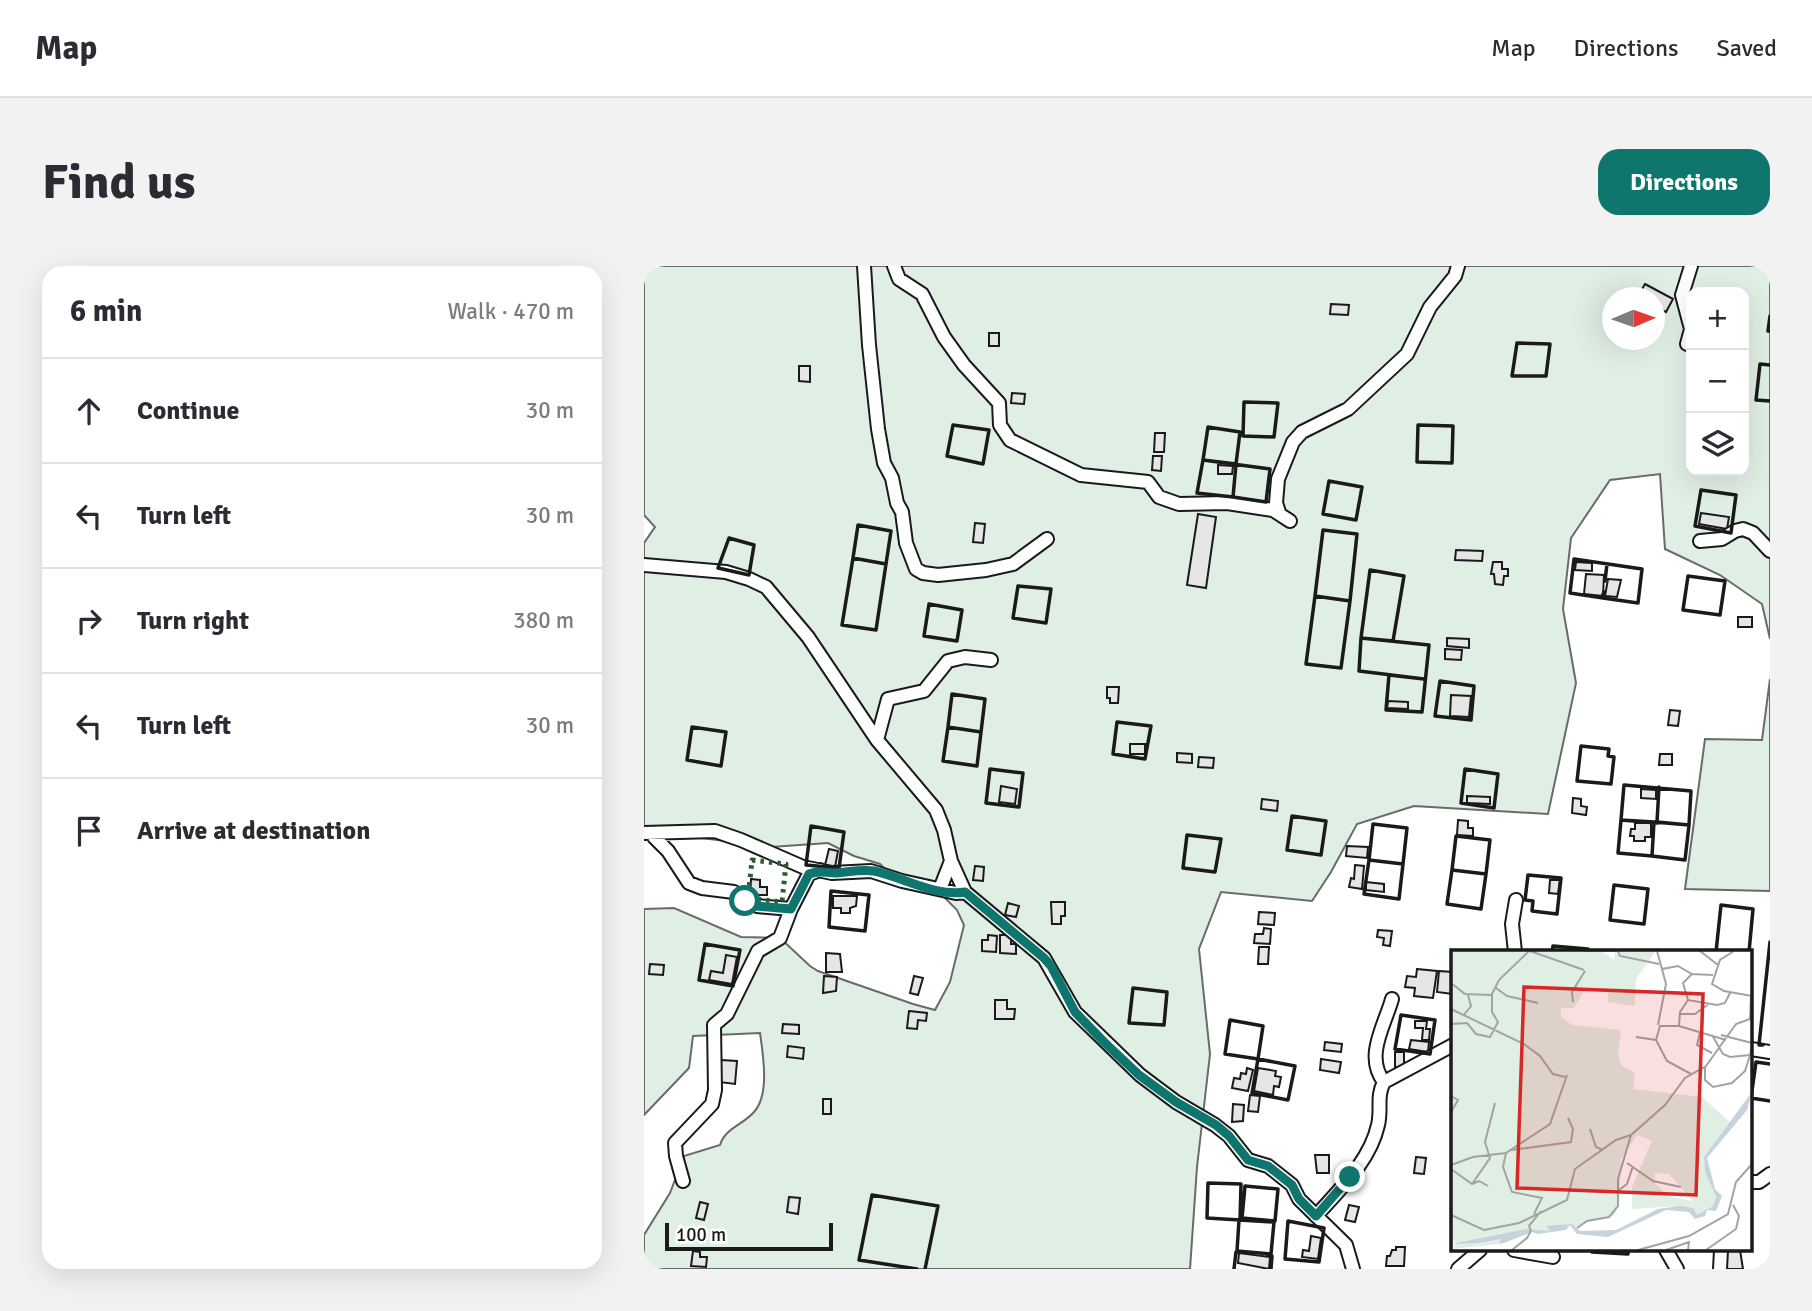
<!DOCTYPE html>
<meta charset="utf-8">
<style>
:root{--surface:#fff;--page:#f2f2f3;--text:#2b2b33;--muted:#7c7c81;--line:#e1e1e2;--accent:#0f766e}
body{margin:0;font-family:Signika,sans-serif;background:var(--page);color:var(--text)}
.controls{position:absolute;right:21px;top:21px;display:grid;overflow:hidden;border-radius:14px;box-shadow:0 7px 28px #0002}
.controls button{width:63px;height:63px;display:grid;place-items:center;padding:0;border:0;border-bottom:2px solid var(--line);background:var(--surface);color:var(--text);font:35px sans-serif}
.compass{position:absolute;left:958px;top:21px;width:63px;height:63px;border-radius:50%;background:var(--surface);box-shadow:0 7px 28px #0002;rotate:88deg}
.scale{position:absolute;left:21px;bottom:18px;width:168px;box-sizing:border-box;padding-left:7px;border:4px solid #1a1a1a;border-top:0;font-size:19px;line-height:24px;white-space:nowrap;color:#1a1a1a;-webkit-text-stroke:5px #fff;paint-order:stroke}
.stop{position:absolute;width:21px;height:21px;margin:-16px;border:5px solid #0f766e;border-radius:50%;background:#fff}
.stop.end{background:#0f766e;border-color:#fff;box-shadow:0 2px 7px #0008}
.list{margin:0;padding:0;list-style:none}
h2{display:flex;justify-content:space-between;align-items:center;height:91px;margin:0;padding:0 28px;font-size:30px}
h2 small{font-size:23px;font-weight:400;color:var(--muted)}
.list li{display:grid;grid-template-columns:46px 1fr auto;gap:21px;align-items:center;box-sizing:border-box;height:105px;padding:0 28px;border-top:2px solid var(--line)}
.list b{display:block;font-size:26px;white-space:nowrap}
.list em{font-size:23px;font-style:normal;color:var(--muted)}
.icon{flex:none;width:38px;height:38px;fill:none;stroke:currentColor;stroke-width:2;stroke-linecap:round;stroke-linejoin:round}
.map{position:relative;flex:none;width:1126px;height:1003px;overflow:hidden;border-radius:21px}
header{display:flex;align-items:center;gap:42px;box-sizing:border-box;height:98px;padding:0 35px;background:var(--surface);border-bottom:2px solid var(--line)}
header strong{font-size:33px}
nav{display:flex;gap:38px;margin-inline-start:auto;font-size:24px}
.intro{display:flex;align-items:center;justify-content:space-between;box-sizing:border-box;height:168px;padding:0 42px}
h1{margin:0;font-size:49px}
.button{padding:18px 32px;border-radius:21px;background:var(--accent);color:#fff;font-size:24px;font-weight:700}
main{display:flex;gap:42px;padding:0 42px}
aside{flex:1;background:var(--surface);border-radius:21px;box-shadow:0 7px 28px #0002}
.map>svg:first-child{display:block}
.green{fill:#e0efe3;stroke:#6a6a6a;stroke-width:2;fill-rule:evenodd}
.building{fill:#e6e6e6;stroke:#1a1a1a;stroke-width:2}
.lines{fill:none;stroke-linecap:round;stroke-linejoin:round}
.minor-casing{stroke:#1a1a1a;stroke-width:16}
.minor{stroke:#fff;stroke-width:12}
.hedge{stroke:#2b5a34;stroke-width:5;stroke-dasharray:3.5 5;stroke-linecap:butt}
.wall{stroke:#1a1a1a;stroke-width:3.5}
.route{stroke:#0f766e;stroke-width:9}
.inset-road{fill:none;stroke:#a3a3a3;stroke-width:2}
.view{fill:#d62828;fill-opacity:0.15;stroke:#d62828;stroke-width:3.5}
.inset-edge{fill:none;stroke:#1a1a1a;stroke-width:3.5}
</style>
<header>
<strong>Map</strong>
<nav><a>Map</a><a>Directions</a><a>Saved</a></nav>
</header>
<div class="intro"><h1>Find us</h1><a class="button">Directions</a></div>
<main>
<aside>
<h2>6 min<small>Walk · 470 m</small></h2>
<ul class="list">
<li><svg class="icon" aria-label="ahead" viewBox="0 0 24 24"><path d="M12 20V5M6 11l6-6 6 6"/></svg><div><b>Continue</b></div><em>30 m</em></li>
<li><svg class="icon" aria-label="left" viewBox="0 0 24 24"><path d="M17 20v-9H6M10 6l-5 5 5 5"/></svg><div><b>Turn left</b></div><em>30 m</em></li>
<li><svg class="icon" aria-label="right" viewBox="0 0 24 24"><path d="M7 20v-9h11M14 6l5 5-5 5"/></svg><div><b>Turn right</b></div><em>380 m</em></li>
<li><svg class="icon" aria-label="left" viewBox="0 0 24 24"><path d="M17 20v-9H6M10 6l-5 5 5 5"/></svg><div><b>Turn left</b></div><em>30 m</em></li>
<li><svg class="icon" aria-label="arrive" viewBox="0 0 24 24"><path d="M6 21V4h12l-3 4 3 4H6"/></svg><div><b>Arrive at destination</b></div></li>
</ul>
</aside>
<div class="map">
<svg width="1126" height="1003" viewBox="0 0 1126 1003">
<rect width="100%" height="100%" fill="#fff"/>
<path class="green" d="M0 0H1126V373L1118 338 1076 309 1021 283 1016 208 966 214 927 272 919 343 932 417 904 548 770 540 713 558 687 606 668 635 577 626 555 683 566 788 553 901 546 1003H0V969L26 927 40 890 76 879C81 862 99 859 110 846 126 829 119 788 116 767L49 770 45 802 0 849V643L30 642 97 671 136 672 166 700 174 705 269 738 291 744 306 716 320 659 313 644 295 626 243 605 236 598 210 590 184 577 127 581 42 570H0V277L11 261 0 249ZM1047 26H1100V205H1047ZM968 32H1010V74H968Z
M1126 413V625L1041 623 1061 473 1118 474Z"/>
<path class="building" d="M1001 18 1029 33 1022 46 1010 39V32L994 30Z
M687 38 705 39 704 49 686 48Z
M345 67H355V80H345Z
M155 100H166V116L155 115Z
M368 127 381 128 380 138 367 137Z
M511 167H521L520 186H510Z
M509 190H518L517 205 508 204Z
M574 199 589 200 588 208H574Z
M1057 247 1085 251 1083 263 1055 258Z
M554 248 572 251 562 322 543 319Z
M331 257 341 258 339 277 329 276Z
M812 284 839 285 838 295 811 294Z
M849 296H858V303H864V310H860L859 319 851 318 850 308H847Z
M932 296 948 297V305L931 304Z
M942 308 960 309 959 330 940 328Z
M964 313 977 314 973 331 961 330Z
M1094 351H1108V361H1094Z
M803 372 825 373V382L803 380Z
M801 383 818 384 817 394 801 393Z
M463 421H475L474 437H466V432H463Z
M807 429 827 430 825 451 806 450Z
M744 435 764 436V443L743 442Z
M1026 444 1036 445 1034 460 1024 459Z
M486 478H501V488H486Z
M533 487 548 488V497L533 496Z
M1016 488H1028V499H1015Z
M555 491 570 492 569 502 554 501Z
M357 520 373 523 371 538 355 536Z
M997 523 1012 524V533L997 532Z
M823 530 846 531V538L823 537Z
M929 532 937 533V540L943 541 942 549 928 547Z
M618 533 634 535 633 545 617 543Z
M814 554 824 555V562H829V570L813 569Z
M991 557H1007V571H1001V575H990V570H986L987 563H991Z
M703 580 724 581 723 592 702 590Z
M185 583 194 585 191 601 181 599Z
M711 599 720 600 718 623 705 621 707 612 710 613Z
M331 600 340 601 339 615 329 614Z
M107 613 116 614V621H123V629H106Z
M906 614H916L914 628 905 627Z
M722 616 740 618V626L722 624Z
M189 630H213L212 640 206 642V647H197V642H189Z
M407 636H421V650H417V658H408Z
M364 637 375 640 372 651 361 649Z
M615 646 631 647 630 659 614 658Z
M620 662 627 663 626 678 610 677 611 668H619Z
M734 664 748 665 746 680 739 679 740 672 733 671Z
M344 669 353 670 352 686 338 685V674H344Z
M356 669H367V678H372V688L356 687Z
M615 681H625L624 698H614Z
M182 687 196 688 198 706H182Z
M82 689 93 691 88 718 65 714 67 705 79 707Z
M6 698 20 699 19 709 5 708Z
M773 703 793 705 789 732 770 730 771 722 761 721 763 710 772 711Z
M795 705 809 706V728L793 726Z
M180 710 193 711 192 725 179 727Z
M270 710 279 712 274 729 266 727Z
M351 734H363V743H371L370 753H351Z
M265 745 283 747 282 755 274 754 273 763 263 762Z
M771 755H783L782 763H786L785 774H778L779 762H771Z
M139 758 155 759V768L138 767Z
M767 774 785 776 784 786 765 783Z
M681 776 698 778 697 786 680 784Z
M144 780 160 782 159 793 143 791Z
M751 786H760V801H751Z
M677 793 697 796 695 807 676 804Z
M77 794 93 795 91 818 75 816Z
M603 802 609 804 604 825 588 822 590 812 596 813 597 807 602 808Z
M614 802 632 805 631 810 637 811 635 821 630 820 629 829 610 825Z
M606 829 616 830 614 846 604 845Z
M179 833H187V848H179Z
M589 838 600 839 599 855 588 856Z
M671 889H685V907H673Z
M772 891 782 892 780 908 770 907Z
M145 931 156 932 154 948 143 946Z
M56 936 64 938 60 954 52 952Z
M705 939 715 941 711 956 701 954Z
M667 970 677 972 674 993 658 991 659 984 665 985Z
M752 981H761L760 1000H742L743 990H746L748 984H752Z
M1080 984H1096L1099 1003H1083Z
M49 985 56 986V991H63L62 1001 47 1000Z
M595 987 626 991 625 1003 594 997Z"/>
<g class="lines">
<g class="minor-casing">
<path id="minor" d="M220 0 225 79 234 163 240 197 248 212 253 237 258 246 262 277 272 303 279 307 294 309 342 304 369 298 403 273
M250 0 255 13 278 28 300 71 320 99 355 137 356 159 366 174 437 209 504 216 515 231 535 238 583 237 629 244 646 255
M1043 78 1047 63 1038 29 1047 0
M635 246 632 237 634 213 649 176 658 166 704 143 763 88 786 41 811 10 814 0
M1056 275 1078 273 1091 265 1099 263 1109 267 1126 285
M0 299 82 306 105 313 122 321 164 371 233 474 292 544 300 564 307 595 321 626 400 692 431 746 496 809 532 836 571 859 585 870 604 894 624 900 648 919 655 933 702 979 709 1003
M233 474 244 433 280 425 304 395 321 391 347 394
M0 567 71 565 97 574 159 601 188 607 227 605 258 615 312 627 321 626
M10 571 24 585 45 617 58 622 90 626 113 640 147 643
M296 623 307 595
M871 686 868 658 872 634
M1107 783 1126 786
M740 816C720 790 741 759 748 733
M39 915 32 890 31 877 68 838 71 824 70 759 83 748 114 685 136 672 147 643 165 608 176 604
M1107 916H1115L1126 908
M672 950C696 923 726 895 734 859 738 842 732 831 740 816L809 779
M870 984 909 991
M1022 984 1033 1003
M814 1003 836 984
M1076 1003 1077 984"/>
</g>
<use href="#minor" class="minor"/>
<path class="hedge" d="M108 594 142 598 138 636 104 632Z"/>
<path class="wall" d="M1126 50 1124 65H1126
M873 77 906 78 902 110H868Z
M1126 99 1116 98 1112 134 1126 135
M600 136 634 137 630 171 599 170Z
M309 159 345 164 339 198 303 190Z
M774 159 809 160 808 197 773 196Z
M564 161 596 166 592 198 559 194Z
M592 198 589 231 622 236 626 203 559 194 553 227 589 231 592 198
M685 215 718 221 712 254 679 248Z
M1057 224 1092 229 1087 267 1051 260Z
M679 264 713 268 706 335 671 330Z
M85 272 110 279 105 309 74 302Z
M242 298 209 292 214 259 247 265 232 364 198 359 209 292 242 298
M726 304 760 310 749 375 717 372Z
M1044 310 1081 315 1076 349 1039 344Z
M961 314 963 298
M961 315 963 298
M374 320 407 323 402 357 369 352Z
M959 328V332L926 327 930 293 998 303 994 337 959 332 960 326
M671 330 706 335 697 402 662 398Z
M285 338 318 344 313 375 280 370Z
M780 413 715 405 717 372 785 379 778 446 742 444 745 409 780 413
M796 415 830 420 827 454 791 450Z
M308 428 341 433 337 466 304 461Z
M473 456 507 460 501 493 469 488Z
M48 461 82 466 77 500 43 494Z
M304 461 337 466 333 500 299 495Z
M937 480 965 483 964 490 970 491 967 518 933 515Z
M346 503 379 507 375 541 342 537Z
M821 503 854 508 850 542 817 537Z
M1015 521 1013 556 1045 559 1047 525 980 519 977 554 1013 557V556L1015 521
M648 550 682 555 677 589 643 584Z
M977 554 1010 556 1008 590 974 587Z
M1010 556 1045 559 1041 594 1008 590Z
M729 558 763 562 759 598 725 594Z
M167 560 200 566 195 602 162 599Z
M543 569 577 573 571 606 539 602Z
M812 570 846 574 842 608 808 604Z
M725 594 759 598 755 633 720 628Z
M808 604 842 608 837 643 803 638Z
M884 609 917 612 913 648 888 645 889 635 881 634Z
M970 619 1004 623 1000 658 966 654Z
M187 625 225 629 221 665 185 661Z
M61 678 96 684 89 720 55 714Z
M908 686 909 680 944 683V686
M1072 686 1077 639 1109 643 1105 686
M489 722 523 726 520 759 485 757Z
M757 749 791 754 786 788 751 783Z
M586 754 619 760 614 793 581 788Z
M1119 779H1115L1126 676
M614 793 651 800 644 834 608 827Z
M1126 798 1112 796 1107 832 1126 835
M564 917 597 918 596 954 563 952Z
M601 920 634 923 631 955 598 952Z
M595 954 630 956 627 988 593 985Z
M644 955 680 962 675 996 641 993Z
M949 984 948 986 984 988V984
M623 989 628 990 627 1003
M273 1003 215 994 228 929 294 940 281 1003
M590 1003 592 986H595"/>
</g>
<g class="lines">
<path class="route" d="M101 635 113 640 147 643 165 608C176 604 181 607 192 607 205 606 217 603 230 605 259 611 291 631 321 626L400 692 407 700 431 746 460 776 495 809 532 836 572 859 585 870 604 894 624 900 648 919 655 933 672 950 706 911"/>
</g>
<g transform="translate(807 684)">
<rect width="301" height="301" fill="#fff"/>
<path d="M0 1H150L163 10 164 1H205L185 29 184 56 157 52V42L142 39 133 41 123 58H110V67L121 75 170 80 167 104 170 115 184 123 182 139 251 147 279 172 253 207 254 222 265 243 262 256 244 266 228 256 181 259V237L201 191 186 185 170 209 168 256 163 266 136 272 127 278 130 281 121 274 95 276 103 280 98 281 75 279 14 292 52 289 48 294 0 299 6 292 0 293ZM204 223 218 224 242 251 220 247 204 234Z" fill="#e0efe3" fill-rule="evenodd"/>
<path d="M301 142 296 160 256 208 264 239 271 246 265 261 256 260 254 266 244 269 238 262 215 260 157 287 126 284 119 275 115 280 87 284 81 282 53 293 48 294 50 289 28 293 0 294 75 279 99 281 95 276 105 275 121 274 129 281 165 280 207 259 228 256 242 258 246 265 262 256 265 246 254 222 253 207Z" fill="#c6d2dc"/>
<path class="inset-road" d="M79 1 133 20M132 1H164M167 1 169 6 208 14M206 1 211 19 227 16 241 24 262 25M249 1 267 15M283 1 269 10 261 34 273 41 301 46M0 33 14 44 40 45M45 38 56 46 87 53M237 50 232 33 241 24M122 52 121 42 134 21M0 59 73 94 89 106 102 124 114 127M229 64H244L259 53M12 66 20 56 17 45M0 74 16 73 25 84 39 87 47 72 41 62V44L48 30 78 1M207 75 215 34 211 19M228 76 229 62 237 50 266 55 274 53 279 43M249 82 246 95 261 103M261 85 272 104 279 107 299 105 301 94M270 85 301 93M185 87 205 90 216 111 240 124M205 90 209 76H228L275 90M254 117V130L262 137 281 133 294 121 299 105M0 146 7 150 0 162M139 179 145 197 152 200M61 200 120 192 122 179 117 168M55 203 52 217 61 242 91 248 83 264M176 213 202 231 230 237M0 215 22 207 55 203 99 174 116 125M0 219 21 234 28 231 37 236M21 234 39 208 34 192 44 153M168 240 176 234 182 216M0 265 33 280 68 273 116 250 124 219 165 190 180 185 214 155 234 128 255 116 285 74 299 69 300 45M126 278 136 271 158 267 167 256V229L180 185M61 300 76 288 80 281 78 276 90 261M187 300 238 286 277 264 285 232 301 214M215 300 238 292 237 300M255 300 285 279 288 266 282 255"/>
<path class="view" d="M73 37 252 44 245 245 66 238Z"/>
<rect width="301" height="301" class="inset-edge"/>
</g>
</svg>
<div class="controls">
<button>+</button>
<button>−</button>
<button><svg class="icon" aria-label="layers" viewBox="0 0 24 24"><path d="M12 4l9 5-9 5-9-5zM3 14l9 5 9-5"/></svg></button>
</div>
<svg class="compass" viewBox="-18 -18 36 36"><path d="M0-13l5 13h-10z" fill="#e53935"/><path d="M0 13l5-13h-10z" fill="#7c7c81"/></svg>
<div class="scale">100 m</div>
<div class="stop" style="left:101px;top:635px"></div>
<div class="stop end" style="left:706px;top:911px"></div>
</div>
</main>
